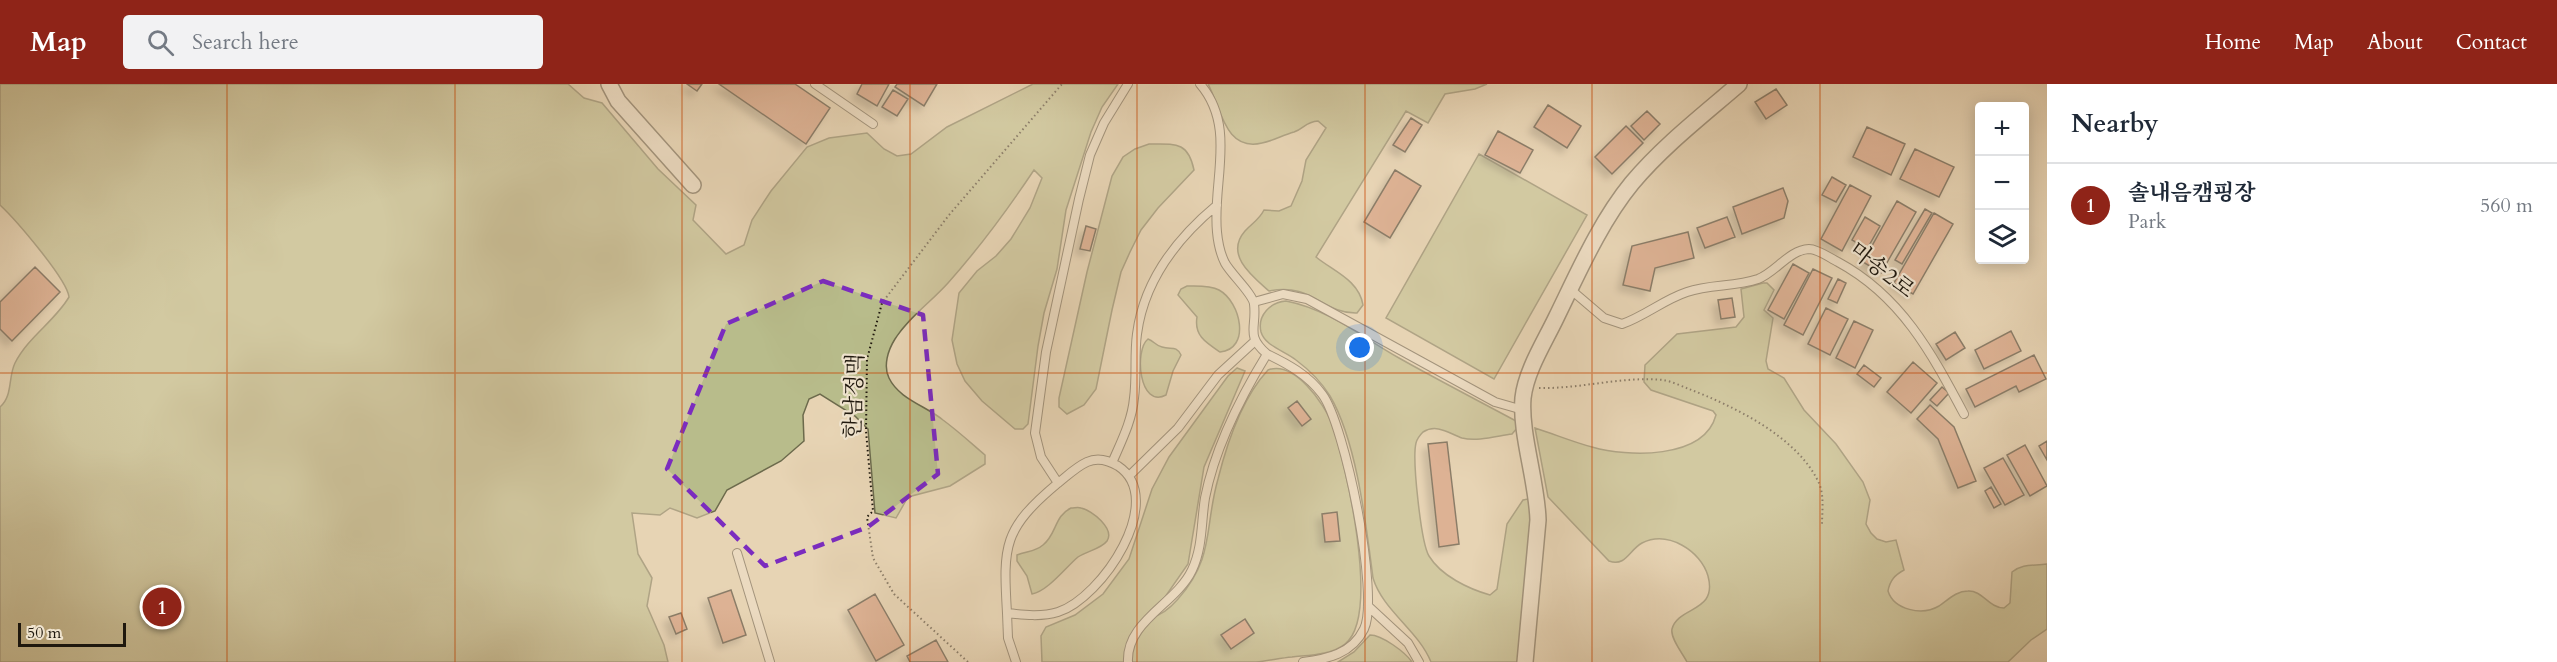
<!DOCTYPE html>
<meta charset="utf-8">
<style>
:root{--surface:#fff;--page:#f2f2f3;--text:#1f2937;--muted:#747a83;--line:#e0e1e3;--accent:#8f2418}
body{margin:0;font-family:Cardo,"Noto Serif KR",serif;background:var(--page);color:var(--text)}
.controls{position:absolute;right:18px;top:18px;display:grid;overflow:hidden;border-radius:6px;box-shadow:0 3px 15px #0003}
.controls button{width:54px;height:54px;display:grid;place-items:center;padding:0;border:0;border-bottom:2px solid var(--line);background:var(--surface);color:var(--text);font:30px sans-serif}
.scale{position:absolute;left:18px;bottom:15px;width:108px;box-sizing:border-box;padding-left:6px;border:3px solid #1f180e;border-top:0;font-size:16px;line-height:21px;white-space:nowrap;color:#1f180e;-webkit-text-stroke:4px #efe3ce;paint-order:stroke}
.you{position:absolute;left:1360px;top:264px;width:21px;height:21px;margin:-15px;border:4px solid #fff;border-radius:50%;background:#1a73e8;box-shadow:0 0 0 9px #1a73e833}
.badge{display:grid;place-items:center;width:39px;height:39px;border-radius:50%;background:var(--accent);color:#fff;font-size:20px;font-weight:700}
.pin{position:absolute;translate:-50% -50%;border:3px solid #fff;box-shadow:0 2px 6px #0006}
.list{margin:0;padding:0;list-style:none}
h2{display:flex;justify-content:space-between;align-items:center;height:78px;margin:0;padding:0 24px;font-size:26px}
h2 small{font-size:20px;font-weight:400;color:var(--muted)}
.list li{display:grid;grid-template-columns:39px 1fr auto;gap:18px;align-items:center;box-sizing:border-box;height:84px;padding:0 24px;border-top:2px solid var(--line)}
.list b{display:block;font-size:22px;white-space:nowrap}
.list p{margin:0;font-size:20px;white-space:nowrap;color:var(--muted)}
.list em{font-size:20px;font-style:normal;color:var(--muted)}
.icon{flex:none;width:33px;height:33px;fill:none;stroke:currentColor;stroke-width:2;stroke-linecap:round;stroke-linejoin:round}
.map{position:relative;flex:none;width:2047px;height:578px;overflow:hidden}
header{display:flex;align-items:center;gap:36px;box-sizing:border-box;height:84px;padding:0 30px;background:var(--accent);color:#fff}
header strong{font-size:28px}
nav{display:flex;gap:33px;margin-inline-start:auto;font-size:21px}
.search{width:420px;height:54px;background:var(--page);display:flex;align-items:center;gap:15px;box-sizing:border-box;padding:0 21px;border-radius:6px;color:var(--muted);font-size:22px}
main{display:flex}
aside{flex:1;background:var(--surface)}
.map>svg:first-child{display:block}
.green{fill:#b8bc8b;stroke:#6c6a4c;stroke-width:1.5}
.building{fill:#d18a6d;stroke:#1f180e;stroke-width:1.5;filter:url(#shadow)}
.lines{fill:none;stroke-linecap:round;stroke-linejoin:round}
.lane-casing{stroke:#514738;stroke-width:10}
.street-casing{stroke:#514738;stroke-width:18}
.path{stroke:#1f180e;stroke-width:2;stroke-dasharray:1.5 3;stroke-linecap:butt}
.lane{stroke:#efe3ce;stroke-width:8}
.street{stroke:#efe3ce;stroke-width:15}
.marked{fill:none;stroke:#7b2cbf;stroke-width:4.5;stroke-dasharray:12 8;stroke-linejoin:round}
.grid{fill:none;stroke:#ca4f0c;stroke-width:1.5;stroke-opacity:0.55}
.labels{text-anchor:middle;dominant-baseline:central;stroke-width:4.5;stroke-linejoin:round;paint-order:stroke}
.street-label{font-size:22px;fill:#1f180e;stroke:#efe3ce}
</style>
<header>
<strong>Map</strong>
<div class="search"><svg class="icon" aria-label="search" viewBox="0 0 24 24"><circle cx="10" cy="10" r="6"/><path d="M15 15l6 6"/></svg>Search here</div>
<nav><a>Home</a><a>Map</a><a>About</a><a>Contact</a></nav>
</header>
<main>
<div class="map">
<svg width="2047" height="578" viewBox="0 0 2047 578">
<defs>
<filter id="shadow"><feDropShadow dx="-5.5" dy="5.5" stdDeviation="3" flood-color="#0004"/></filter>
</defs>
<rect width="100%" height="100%" fill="#e7d4b4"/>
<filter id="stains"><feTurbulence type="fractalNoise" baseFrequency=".00333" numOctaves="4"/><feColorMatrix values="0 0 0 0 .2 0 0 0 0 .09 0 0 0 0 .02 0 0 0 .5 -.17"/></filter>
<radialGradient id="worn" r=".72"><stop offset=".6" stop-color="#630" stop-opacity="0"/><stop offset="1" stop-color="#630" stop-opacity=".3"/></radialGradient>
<path class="green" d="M0 0H568L584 14 602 19 658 85 696 121 693 136 726 170 744 161 752 136 771 107 807 63 829 54 867 49 884 65 897 72 911 70 947 43 1033 0H1118L1102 23 1091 48 1066 126 1057 185 1044 229 1038 262 1028 340 1023 345H1015L982 317 965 297 957 280 952 256 959 209 977 187 996 172 1011 155 1030 124 1042 94 1034 86C1008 125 980 163 948 199 931 218 909 233 895 255 888 266 883 282 889 294 899 315 926 322 943 336 958 347 971 359 985 371V380L950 402 908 413 896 434 875 429 868 345 855 332 820 310 809 315 803 331 804 357 781 377 727 406 715 427 697 434 670 424 660 431 632 429 638 470 652 494 647 522 664 561 668 578H0V323C13 312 8 293 15 279 28 253 55 237 69 213 67 195 15 135 0 121Z
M1208 0H1487L1475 5 1445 10 1428 39 1406 27 1316 173C1333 187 1359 196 1363 221L1357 229C1323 230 1312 198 1269 207 1253 193 1224 171 1245 147 1252 139 1259 136 1264 126L1279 127 1291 122 1302 97 1306 76 1326 44 1318 37C1305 38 1305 44 1294 48 1283 51 1273 57 1262 59 1225 68 1221 24 1208 0Z
M1149 60C1175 60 1188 57 1194 86L1158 124 1141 146 1130 168 1121 188 1112 226 1096 305 1084 321 1067 330 1059 323V314L1087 188 1112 92 1123 73 1135 65Z
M1479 70 1587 131 1494 295 1386 234Z
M1763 199H1767L1774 206 1764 226 1773 234 1766 277 1768 285 1784 294 1804 326 1836 360 1863 398 1870 416 1866 440 1871 449 1877 455 1886 458 1896 456 1904 486C1895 491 1890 496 1888 507 1894 526 1922 532 1939 522 1948 516 1956 507 1968 507 1982 506 1989 524 2004 524L2010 519 2012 488C2023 479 2034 482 2047 480V545L2031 556 2008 578H1687C1683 570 1670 554 1672 545 1678 522 1718 529 1708 492 1701 467 1668 446 1642 459 1629 466 1626 483 1609 477L1548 413 1535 344C1554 350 1573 358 1592 363 1627 373 1704 376 1716 331L1713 327 1651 306 1644 298 1645 281 1677 250 1736 243 1744 233 1741 205Z
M1187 202C1197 202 1210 201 1219 206 1241 218 1251 265 1220 268 1205 258 1194 251 1197 233L1178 211 1181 205Z
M1286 217C1328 225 1362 253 1399 274 1438 296 1477 316 1516 337L1518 343 1512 350C1497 352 1477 358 1462 354 1450 350 1437 339 1423 348 1420 351 1417 355 1416 359 1412 375 1421 459 1429 472 1441 492 1469 505 1490 511L1497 505 1507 440 1523 416 1528 415 1531 417 1532 429 1519 578H1431C1418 546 1383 527 1373 494 1366 441 1357 358 1330 312 1322 299 1308 285 1296 276 1285 267 1265 262 1261 248 1257 231 1271 218 1286 217Z
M1148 255C1154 257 1156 262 1162 263 1171 266 1176 261 1181 271L1173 287 1166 311C1139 325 1134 266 1148 255Z
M1237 284 1245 287 1204 383 1188 480 1165 513 1151 526 1152 533C1163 531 1171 523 1178 515 1215 473 1204 444 1218 395 1227 359 1242 314 1268 286 1294 276 1324 319 1332 340 1346 380 1381 532 1345 560 1331 571 1309 571 1292 573 1280 574 1268 577 1256 578 1185 578 1113 578 1042 578L1041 552 1046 543 1075 531 1103 510 1129 475 1152 405 1169 373 1228 292Z
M1071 424C1075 424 1078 423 1081 424 1092 426 1115 445 1107 457 1101 465 1087 467 1078 473 1066 483 1048 507 1032 510L1027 492 1017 477V471C1026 467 1035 468 1043 461 1057 450 1054 432 1071 424Z
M1370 551C1382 551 1405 568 1412 578H1338L1354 568Z"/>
<path class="building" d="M687 0H702L697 7Z
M719 0H795L830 24 806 60Z
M862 0H889L877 22 857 10Z
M897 0H937L924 22 895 3Z
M1776 5 1787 21 1766 35 1755 18Z
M893 6 908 15 897 32 882 23Z
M1548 21 1581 42 1567 64 1534 43Z
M1647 27 1660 40 1644 56 1631 42Z
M1411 34 1422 41 1405 68 1393 61Z
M1626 42 1643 59 1612 90 1595 73Z
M1867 43 1905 60 1891 91 1853 73Z
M1498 47 1533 66 1520 89 1485 71Z
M1915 65 1954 83 1939 113 1900 95Z
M1395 86 1421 102 1390 154 1364 138Z
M1832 93 1846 101 1836 118 1822 111Z
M1850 101 1871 112 1842 167 1821 155Z
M1783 104 1788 117 1784 134 1742 150 1733 123Z
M1897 117 1916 128 1881 189 1863 178Z
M1925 125 1932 129 1902 180 1895 176Z
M1934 129 1953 140 1913 210 1894 199Z
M1727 133 1735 153 1705 164 1697 144Z
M1865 133 1880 142 1867 165 1852 156Z
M1086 142 1096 145 1090 167 1080 165Z
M1688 148 1694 174 1655 184 1650 207 1623 201 1632 162Z
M1793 180 1809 189 1784 235 1768 226Z
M35 183 60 208 12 257 0 245V218Z
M1813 185 1832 194 1803 251 1784 241Z
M1838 195 1846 199 1837 219 1828 215Z
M1732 214 1735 233 1721 235 1718 216Z
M1826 224 1848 235 1830 271 1808 260Z
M1854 237 1873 246 1855 284 1836 274Z
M2011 247 2021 267 1984 285 1975 266Z
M1955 248 1965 264 1946 276 1936 260Z
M2034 271 2046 295 2019 308 2016 302 1975 323 1966 305Z
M1913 278 1937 299 1911 329 1887 308Z
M1864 281 1881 294 1874 303 1857 290Z
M1942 303 1949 309 1937 322 1930 316Z
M1297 317 1311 335 1302 342 1288 324Z
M1930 321 1954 343 1976 397 1958 404 1938 355 1917 335Z
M2047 357V376L2039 362Z
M1447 358 1459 460 1439 463 1428 360Z
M2025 361 2047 402 2030 412 2007 371Z
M2003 374 2024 411 2005 421 1984 384Z
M1991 403 2001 420 1994 424 1985 407Z
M1337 428 1340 457 1325 458 1322 430Z
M731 506 746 551 723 559 708 514Z
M875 510 904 561 876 577 848 526Z
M681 529 687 545 676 550 669 533Z
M1245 535 1254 549 1231 565 1221 551Z
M936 556 948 578H910L907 572Z"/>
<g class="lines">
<g class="lane-casing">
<path id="lane" d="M815 0 873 40
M1570 205 1604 234 1622 240C1645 232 1663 216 1687 208 1710 200 1735 203 1758 195 1776 188 1789 166 1809 165 1818 165 1830 174 1838 178 1901 212 1931 268 1964 330
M1254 218 1283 210 1307 215 1495 318 1523 326
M1267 270C1288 280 1308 291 1322 310 1345 340 1380 513 1364 545 1352 570 1327 575 1303 578
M1112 379C1121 358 1132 337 1134 314 1137 293 1134 271 1137 250 1144 196 1176 155 1217 121
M1129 392 1178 344 1218 291 1255 257
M737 469 770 578
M1368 522 1408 559 1419 578
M1007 529C1003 461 1003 445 1058 399
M1016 578 1008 554 1007 529C1024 531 1042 533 1058 528 1102 514 1168 415 1118 382 1108 376 1098 373 1087 378 1076 383 1067 392 1058 399L1041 373 1035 349 1046 268 1079 115 1090 71 1104 39 1128 0
M1128 578C1126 537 1176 520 1192 486 1203 463 1201 438 1205 414 1215 363 1240 314 1267 270 1245 251 1257 244 1254 220 1253 210 1231 190 1225 179 1220 169 1218 159 1217 148 1212 98 1237 43 1200 0"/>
</g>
<g class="street-casing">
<path id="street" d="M609 0 618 17 693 101
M1525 578 1538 436C1537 397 1520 350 1523 314 1526 287 1544 259 1556 234 1578 189 1600 138 1632 99 1663 62 1703 31 1739 0"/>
</g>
<path class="path" d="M1539 304C1581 305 1622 292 1663 296 1671 297 1681 302 1689 305 1733 322 1794 351 1817 395 1825 409 1822 426 1822 441
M968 578 894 510 873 474 867 433 873 427 866 347 867 275 882 219 949 131 1062 0"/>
<use href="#lane" class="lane"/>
<use href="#street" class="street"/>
</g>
<path d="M0 0H2047V578H0ZM823 197 923 231 938 390 868 443 765 482 667 385 726 240Z" fill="#e7d4b4" fill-opacity=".55" fill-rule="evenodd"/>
<path class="marked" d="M823 197 923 231 938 390 868 443 765 482 667 385 726 240Z"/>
<path class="grid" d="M227 0V578M455 0V578M682 0V578M910 0V578M1137 0V578M1365 0V578M1592 0V578M1820 0V578M0 289H2047"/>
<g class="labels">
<g class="street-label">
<text transform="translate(1882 186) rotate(38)">마송2로</text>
<text transform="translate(854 312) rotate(-88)">한남정맥</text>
</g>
</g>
<rect width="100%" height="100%" filter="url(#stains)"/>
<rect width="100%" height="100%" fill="url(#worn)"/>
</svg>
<div class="controls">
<button>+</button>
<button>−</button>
<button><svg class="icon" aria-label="layers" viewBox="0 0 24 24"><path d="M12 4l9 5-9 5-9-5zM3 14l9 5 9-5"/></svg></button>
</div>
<div class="scale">50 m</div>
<div class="you"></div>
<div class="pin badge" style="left:162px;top:523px">1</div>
</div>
<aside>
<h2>Nearby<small></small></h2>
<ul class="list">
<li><span class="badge">1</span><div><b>솔내음캠핑장</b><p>Park</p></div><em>560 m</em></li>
</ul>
</aside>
</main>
